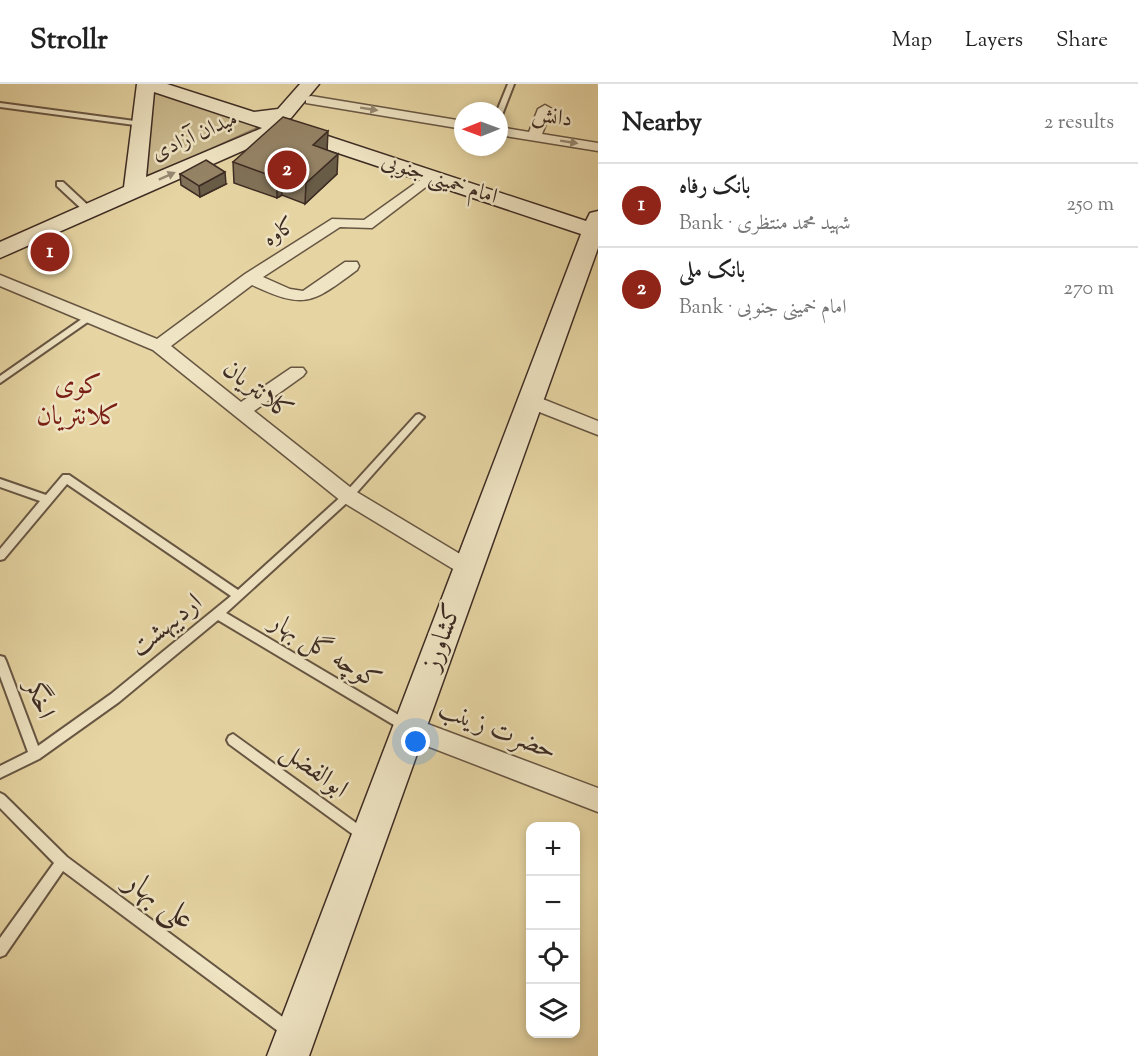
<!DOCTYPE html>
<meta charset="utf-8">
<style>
:root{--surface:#fff;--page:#f6f6f6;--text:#222;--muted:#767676;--line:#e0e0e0;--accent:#8f2418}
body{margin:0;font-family:"Sorts Mill Goudy",Amiri,serif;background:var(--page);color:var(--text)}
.controls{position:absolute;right:18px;bottom:18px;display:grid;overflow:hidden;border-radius:12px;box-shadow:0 3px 9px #0003}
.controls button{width:54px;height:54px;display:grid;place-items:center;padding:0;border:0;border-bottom:2px solid var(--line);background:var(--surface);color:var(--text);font:30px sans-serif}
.compass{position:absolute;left:454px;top:18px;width:54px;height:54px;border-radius:50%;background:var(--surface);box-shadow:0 3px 9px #0003;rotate:269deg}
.you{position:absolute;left:416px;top:658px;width:21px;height:21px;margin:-15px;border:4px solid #fff;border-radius:50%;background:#1a73e8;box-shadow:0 0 0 9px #1a73e833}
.badge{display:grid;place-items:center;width:39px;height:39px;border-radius:50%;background:var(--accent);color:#fff;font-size:20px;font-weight:700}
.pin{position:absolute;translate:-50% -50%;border:3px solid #fff;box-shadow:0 2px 6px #0006}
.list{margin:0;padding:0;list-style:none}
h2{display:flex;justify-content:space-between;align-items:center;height:78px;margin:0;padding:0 24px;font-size:26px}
h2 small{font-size:20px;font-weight:400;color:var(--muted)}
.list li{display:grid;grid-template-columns:39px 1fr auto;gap:18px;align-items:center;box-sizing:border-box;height:84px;padding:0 24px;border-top:2px solid var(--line)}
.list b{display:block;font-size:22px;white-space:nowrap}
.list p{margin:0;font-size:20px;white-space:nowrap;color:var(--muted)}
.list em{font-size:20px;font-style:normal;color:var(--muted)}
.icon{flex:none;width:33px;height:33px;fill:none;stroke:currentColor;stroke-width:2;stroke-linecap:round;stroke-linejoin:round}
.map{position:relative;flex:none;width:598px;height:972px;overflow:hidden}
header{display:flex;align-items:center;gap:36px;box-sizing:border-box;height:84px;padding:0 30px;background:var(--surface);border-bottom:2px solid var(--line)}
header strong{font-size:28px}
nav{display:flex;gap:33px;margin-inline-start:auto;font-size:21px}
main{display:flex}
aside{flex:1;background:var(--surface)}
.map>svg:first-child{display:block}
.green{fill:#c9b88d;stroke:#837258;stroke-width:1.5}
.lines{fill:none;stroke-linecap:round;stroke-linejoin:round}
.lane-casing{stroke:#675643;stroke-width:4}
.street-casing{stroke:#675643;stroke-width:3}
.secondary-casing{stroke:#3d2b23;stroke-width:3}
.lane{fill:#efe4c3;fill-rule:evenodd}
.street{fill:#efe4c3;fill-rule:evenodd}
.secondary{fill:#efe4c3;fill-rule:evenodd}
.wall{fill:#807158;stroke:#3d2b23;stroke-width:1.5}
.shaded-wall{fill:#685c47;stroke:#3d2b23;stroke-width:1.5}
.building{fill:#958366;stroke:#3d2b23;stroke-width:1.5}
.oneway{fill:#968873}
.labels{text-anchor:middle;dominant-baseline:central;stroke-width:5;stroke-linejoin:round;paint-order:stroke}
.far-street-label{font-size:22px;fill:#3d2b23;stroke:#efe4c3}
.street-label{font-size:26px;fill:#3d2b23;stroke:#efe4c3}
.neighbourhood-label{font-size:27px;fill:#7a1f14;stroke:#efe4c3}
.near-street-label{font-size:32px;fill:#3d2b23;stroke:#efe4c3}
</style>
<header>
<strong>Strollr</strong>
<nav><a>Map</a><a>Layers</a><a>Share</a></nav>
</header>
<main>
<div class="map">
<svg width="598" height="972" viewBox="0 0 598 972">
<rect width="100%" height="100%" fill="#e6d5a3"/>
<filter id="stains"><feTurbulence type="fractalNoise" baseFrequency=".00333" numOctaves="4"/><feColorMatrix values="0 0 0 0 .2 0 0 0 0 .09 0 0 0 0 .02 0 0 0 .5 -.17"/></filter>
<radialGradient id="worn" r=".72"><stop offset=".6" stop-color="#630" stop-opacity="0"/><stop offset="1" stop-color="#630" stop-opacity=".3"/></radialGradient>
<path class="green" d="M153 7 261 42 144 95Z"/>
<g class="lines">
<g class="lane-casing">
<path id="lane" d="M508 0H514L502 31 499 33V27H497Z
M0 19 142 38 145 40 142 42 0 23Z
M57 98H63L92 125V129H86L57 102Z
M89 230 93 233 92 235 0 299V292Z
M419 330 424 333 422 335 351 415 226 529 412 639 414 643 412 647 408 648 404 647 218 536 119 618 39 675 0 694V682L28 668 0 592V572L4 573 6 577 38 662 111 610 231 512 67 400 4 475 0 476V465L40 417 0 403V395L46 411 63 391H69L238 506 345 409 416 331Z
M233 650 370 749 372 753 370 757 366 759 362 757 229 660 227 656 229 652Z
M0 709 4 711 67 773 296 943 298 948 296 953 291 955 286 953 63 787 5 871 0 873V854L54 779 0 724Z"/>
</g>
<g class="street-casing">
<path id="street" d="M311 12 463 37V45L306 19V13Z
M545 21 552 25 542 50 598 59V67L499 51V43L529 48 538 25Z
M430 89 435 90 437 93 435 96 372 144 340 143 263 193 290 205 303 207 345 178H357L359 182 357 186C312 219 306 226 252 201L171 262 241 318 291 284H303L306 288 303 292 254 327 355 407 475 479 478 485 475 491 468 494 341 417 153 266 0 202V191L157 255 245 190 332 135 364 136Z
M530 310 598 337V351L524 322 521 317 524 312Z
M409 633 598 704V728L401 652 397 644 401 636Z"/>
</g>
<g class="secondary-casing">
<path id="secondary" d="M137 0H167L254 28 278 25 300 0H319L291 34 279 36 586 137 590 129 598 127V164L309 972H267L581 150 281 50 0 174V158L124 103ZM154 8 262 44 146 93Z"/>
</g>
<use href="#lane" class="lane"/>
<use href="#street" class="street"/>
<use href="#secondary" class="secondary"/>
</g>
<path class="wall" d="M327 66 337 90 305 120 282 111 277 114 234 99 233 78Z
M180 90 226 100 200 113 181 101Z"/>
<path class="shaded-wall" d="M328 47 327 68 313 61Z
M338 70 337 90 305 120 306 99Z
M225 88 226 100 200 113 199 102Z
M281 90 282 111 277 114V94Z"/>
<path class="building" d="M283 33 328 47 313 61 338 70 306 99 281 90 277 94 233 78Z
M206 76 225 88 199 102 180 90Z"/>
<defs><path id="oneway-solid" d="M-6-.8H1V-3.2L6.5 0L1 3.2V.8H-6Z" transform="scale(1.5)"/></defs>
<g class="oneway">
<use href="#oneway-solid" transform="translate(369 25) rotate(9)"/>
<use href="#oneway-solid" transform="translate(569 58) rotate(9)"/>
<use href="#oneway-solid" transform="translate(167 92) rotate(-24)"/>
</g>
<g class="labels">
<g class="far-street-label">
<text transform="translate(552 34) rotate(9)">دانش</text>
<text transform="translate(195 53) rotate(-24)">میدان آزادی</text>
<text transform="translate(439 96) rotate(18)">امام خمینی جنوبی</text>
<text transform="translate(280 149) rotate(-33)">کاوه</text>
</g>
<g class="street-label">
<text transform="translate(257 307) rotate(38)">کلانتریان</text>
<text transform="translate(167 542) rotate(-39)">اردیبهشت</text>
<text transform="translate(443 553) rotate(-70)">کشاورز</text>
<text transform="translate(325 568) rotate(31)">کوچه گل بهار</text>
<text transform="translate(39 616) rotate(69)">اخگر</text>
<text transform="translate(497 647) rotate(21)">حضرت زینب</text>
<text transform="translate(314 687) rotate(36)">ابوالفضل</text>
</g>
<g class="neighbourhood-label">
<text x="78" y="302">کوی<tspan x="78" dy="31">کلانتریان</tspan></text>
</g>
<g class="near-street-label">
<text transform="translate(159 817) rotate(36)">علی بهار</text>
</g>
</g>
<rect width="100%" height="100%" filter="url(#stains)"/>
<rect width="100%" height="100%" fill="url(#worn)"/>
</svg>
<div class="controls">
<button>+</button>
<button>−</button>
<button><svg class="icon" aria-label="locate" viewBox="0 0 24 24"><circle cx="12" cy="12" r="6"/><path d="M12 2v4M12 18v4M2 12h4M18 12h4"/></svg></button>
<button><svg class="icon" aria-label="layers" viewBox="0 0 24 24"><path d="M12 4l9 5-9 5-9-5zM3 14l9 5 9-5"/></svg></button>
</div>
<svg class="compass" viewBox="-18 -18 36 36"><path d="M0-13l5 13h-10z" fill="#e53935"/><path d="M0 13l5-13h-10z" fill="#767676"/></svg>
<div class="you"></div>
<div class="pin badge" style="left:50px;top:168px">1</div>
<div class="pin badge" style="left:287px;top:86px">2</div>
</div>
<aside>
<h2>Nearby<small>2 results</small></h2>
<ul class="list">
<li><span class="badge">1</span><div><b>بانک رفاه</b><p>Bank · شهید محمد منتظری</p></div><em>250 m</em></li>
<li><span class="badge">2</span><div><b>بانک ملی</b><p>Bank · امام خمینی جنوبی</p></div><em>270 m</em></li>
</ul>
</aside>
</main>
